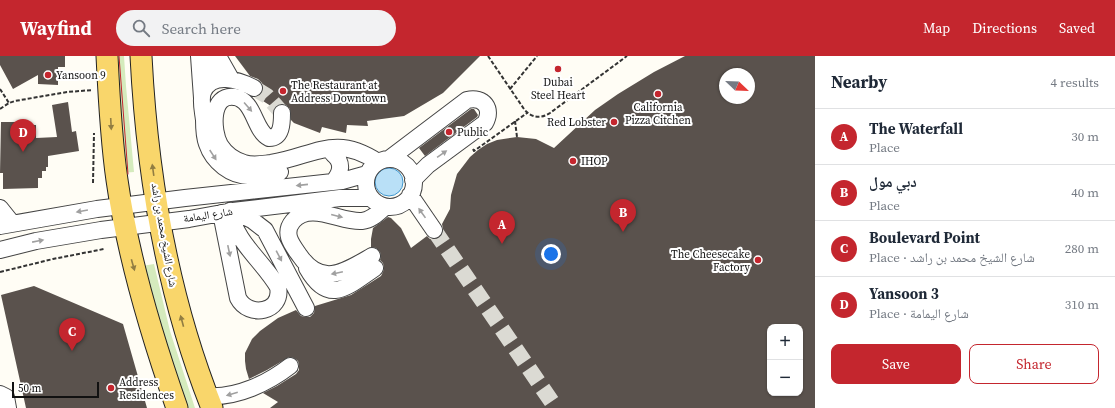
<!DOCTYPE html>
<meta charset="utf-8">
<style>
:root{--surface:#fff;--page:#f2f2f3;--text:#1f2937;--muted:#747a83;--line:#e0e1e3;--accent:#c4262e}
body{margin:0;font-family:"Source Serif 4","Noto Naskh Arabic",serif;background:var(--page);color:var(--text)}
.controls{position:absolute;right:12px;bottom:12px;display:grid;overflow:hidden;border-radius:8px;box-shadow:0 1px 3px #0004}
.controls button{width:36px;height:36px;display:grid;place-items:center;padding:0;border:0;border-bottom:1px solid var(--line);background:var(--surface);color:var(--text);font:20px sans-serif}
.compass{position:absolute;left:719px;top:12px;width:36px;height:36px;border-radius:50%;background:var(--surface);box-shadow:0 1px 3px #0004;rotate:113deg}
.scale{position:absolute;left:12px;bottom:10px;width:87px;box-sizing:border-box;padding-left:4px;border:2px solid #111;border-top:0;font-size:11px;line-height:14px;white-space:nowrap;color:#111;-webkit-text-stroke:3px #fff;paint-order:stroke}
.you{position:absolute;left:551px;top:198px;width:14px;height:14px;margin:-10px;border:3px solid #fff;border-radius:50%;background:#1a73e8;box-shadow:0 0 0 6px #1a73e833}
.badge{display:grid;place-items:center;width:26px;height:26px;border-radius:50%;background:var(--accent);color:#fff;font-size:13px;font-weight:700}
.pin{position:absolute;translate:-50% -33px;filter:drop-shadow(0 1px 2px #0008)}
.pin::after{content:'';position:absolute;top:21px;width:14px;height:12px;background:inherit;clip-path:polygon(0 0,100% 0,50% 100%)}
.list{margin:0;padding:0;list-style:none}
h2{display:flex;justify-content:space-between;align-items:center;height:52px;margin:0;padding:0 16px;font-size:17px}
h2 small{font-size:13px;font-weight:400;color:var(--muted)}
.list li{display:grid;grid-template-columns:26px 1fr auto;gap:12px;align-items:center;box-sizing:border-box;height:56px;padding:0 16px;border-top:1px solid var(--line)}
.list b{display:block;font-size:15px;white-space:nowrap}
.list p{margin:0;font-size:13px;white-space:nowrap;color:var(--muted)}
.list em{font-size:13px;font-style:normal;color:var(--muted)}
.actions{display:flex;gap:8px;padding:12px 16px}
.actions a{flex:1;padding:9px 0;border:1px solid var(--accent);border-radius:8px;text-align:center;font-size:14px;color:var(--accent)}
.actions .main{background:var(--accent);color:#fff}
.icon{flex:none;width:22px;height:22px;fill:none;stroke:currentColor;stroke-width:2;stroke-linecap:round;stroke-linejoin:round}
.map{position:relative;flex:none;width:815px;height:352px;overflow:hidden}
header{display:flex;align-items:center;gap:24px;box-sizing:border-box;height:56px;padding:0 20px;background:var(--accent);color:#fff}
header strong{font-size:19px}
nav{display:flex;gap:22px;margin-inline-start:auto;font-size:14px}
.search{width:280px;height:36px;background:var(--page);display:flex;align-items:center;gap:10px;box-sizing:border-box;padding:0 14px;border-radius:22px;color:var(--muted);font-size:15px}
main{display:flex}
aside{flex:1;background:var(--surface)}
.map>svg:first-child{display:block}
.green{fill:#d5ebbd}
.water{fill:#b9e0f7;stroke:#3f96cf}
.building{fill:#5a524d;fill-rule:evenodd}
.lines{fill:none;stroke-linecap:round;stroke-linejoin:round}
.minor-tunnel{stroke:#dbdad3;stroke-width:16;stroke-dasharray:16 8;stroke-linecap:butt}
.minor-casing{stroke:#444;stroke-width:18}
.major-casing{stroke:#222;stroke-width:23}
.path{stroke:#333;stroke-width:2;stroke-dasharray:4 2;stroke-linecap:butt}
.minor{stroke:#fff;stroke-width:16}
.major{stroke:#f9d66b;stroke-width:21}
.tram{stroke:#c4262e;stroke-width:1}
.oneway{fill:#a0a0a0}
.oneway2{fill:#917d42}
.poi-dot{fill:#c4262e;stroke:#fff;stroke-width:1.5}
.labels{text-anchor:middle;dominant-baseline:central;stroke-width:4;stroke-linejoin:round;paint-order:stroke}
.poi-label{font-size:11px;fill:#111;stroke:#fff;text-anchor:start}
.street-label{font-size:11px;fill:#111;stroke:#fff}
</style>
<header>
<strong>Wayfind</strong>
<div class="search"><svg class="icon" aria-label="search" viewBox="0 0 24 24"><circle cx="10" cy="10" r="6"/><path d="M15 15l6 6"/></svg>Search here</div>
<nav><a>Map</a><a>Directions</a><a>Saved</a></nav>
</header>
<main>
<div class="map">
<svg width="815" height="352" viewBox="0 0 815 352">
<rect width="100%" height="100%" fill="#fffdf5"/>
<path class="green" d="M114 0H124L126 30 134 116 121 117Z
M154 208 170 275 195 352H183L142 210Z"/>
<path class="water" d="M375 126a14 14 0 1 1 28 0a14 14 0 1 1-28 0Z"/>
<path class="building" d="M0 0H65V11H58V29L38 28V19L13 33 0 9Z
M235 0H480L443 37 404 60 367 65 368 70 347 69 346 77 322 71 320 77 294 67 291 64 290 53 286 49 282 48 278 49 274 52 263 45 260 40 263 36V31L262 27 258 23 250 20Z
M685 0H815V352H270L278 346 263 337 277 330 296 318 299 314V309L298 305 294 302 289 301 267 314 249 323 246 313 245 305V297L252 283 260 275 278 262 296 254 301 260 306 261H310L314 257 315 250 351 239 381 220 383 216 384 212 383 207 380 204 381 200 380 196 376 192 371 191V183L373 172 388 161 391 162 401 172 411 192 427 180 430 183H434L439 182 443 178V173L442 168 450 153 451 139 457 118 470 101 478 94 487 88 497 84 517 81 536 83 554 92 595 54 618 38 654 16ZM725 18H749V42H725ZM770 271H800V337H770Z
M68 46 72 76 76 75 79 95 48 100V111H46V115H42V122H38V132L3 133V117H0L1 66H19V69H36V82L57 81 52 49Z
M471 53H474L478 59 477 61 425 100 419 92Z
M34 230 123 268 147 352H26L1 239Z"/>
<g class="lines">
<path class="minor-tunnel" d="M254 32 267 40 282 57
M434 174 556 352"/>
<g class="minor-casing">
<path id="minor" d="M199 0 202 42
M210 0V26
M218 0 231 23
M254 32C239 24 212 15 203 36 200 44 203 55 204 64 204 72 204 80 207 88 213 106 231 120 250 120 260 120 271 118 280 116
M282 57C282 67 282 82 269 82 254 75 255 45 235 41 210 37 212 75 220 89 225 97 234 104 244 107 253 110 262 108 271 107 315 100 334 77 378 106
M333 98C343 106 342 116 333 126
M389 103 467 44C484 40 493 53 485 67L428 109 413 124
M366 127a24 24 0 1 1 48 0a24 24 0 1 1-48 0Z
M410 139 434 174
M0 152 12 167
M233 155 252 164 265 174 306 252
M221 157 238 242C249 263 283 256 278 231 263 205 235 186 230 155
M0 170 97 153 185 142 342 125 367 118
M0 194 36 185 101 174 189 163 233 155 340 142H371
M372 200C346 215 322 232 300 200 293 190 282 178 293 165 310 145 342 167 362 165 372 164 378 157 385 151
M307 212C329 251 348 230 375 212
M0 338 6 341 8 352
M208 340C237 342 268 327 290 310"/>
</g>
<g class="major-casing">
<path id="major" d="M107 0C109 41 111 83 117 124 128 202 151 278 177 352
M141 0C147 118 168 242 212 352"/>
</g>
<path class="path" d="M488 0 524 53C531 62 541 63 550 57L627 0
M0 33 9 47
M510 33 537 0
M0 53 9 47 15 45 67 36 93 34
M515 65 517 81
M473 93 474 95 527 57
M93 127 94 77
M0 216 53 203 104 193"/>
<use href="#minor" class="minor"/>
<use href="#major" class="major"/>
<path class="tram" d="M119 0 128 118"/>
</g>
<defs><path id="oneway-solid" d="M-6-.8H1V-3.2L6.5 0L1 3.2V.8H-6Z"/></defs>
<g class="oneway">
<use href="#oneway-solid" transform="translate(248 51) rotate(49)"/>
<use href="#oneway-solid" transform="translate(442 98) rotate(-35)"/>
<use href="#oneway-solid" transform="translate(213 99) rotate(57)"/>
<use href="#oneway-solid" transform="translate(302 129) rotate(174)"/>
<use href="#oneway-solid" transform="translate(82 155) rotate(170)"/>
<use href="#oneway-solid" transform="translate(422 157) rotate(-125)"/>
<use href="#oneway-solid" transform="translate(337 160) rotate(14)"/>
<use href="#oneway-solid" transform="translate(38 185) rotate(-11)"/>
<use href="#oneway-solid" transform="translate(229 195) rotate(78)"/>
<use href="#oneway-solid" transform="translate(279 200) rotate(62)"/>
<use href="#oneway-solid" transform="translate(337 217) rotate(168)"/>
<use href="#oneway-solid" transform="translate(232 338) rotate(164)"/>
</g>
<g class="oneway2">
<use href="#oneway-solid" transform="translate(111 68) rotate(87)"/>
<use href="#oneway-solid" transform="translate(153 114) rotate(-98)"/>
<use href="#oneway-solid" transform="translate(133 209) rotate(74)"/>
<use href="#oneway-solid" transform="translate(182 265) rotate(-105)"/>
</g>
<g class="poi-dot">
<circle cx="558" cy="13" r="4"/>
<circle cx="48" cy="19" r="4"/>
<circle cx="283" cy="35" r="4"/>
<circle cx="658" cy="38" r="4"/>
<circle cx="614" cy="66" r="4"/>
<circle cx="449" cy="76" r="4"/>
<circle cx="573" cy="105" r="4"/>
<circle cx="758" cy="204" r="4"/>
<circle cx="111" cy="332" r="4"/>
</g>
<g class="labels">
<g class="poi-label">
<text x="56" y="19">Yansoon 9</text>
<text x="558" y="26" text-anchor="middle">Dubai<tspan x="558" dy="13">Steel Heart</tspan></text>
<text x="291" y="29">The Restaurant at<tspan x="291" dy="13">Address Downtown</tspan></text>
<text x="658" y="51" text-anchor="middle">California<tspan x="658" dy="13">Pizza Citchen</tspan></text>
<text x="606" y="66" text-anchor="end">Red Lobster</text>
<text x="457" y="76">Public</text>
<text x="581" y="105">IHOP</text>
<text x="750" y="198" text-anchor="end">The Cheesecake<tspan x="750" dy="13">Factory</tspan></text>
<text x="119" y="326">Address<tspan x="119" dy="13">Residences</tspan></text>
</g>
<g class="street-label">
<text transform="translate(208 159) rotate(-9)">شارع اليمامة</text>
<text transform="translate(164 179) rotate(80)">شارع الشيخ محمد بن راشد</text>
</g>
</g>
</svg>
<div class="controls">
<button>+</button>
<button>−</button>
</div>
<svg class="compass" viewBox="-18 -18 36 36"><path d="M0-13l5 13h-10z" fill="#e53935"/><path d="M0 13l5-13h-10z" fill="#747a83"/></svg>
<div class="scale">50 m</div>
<div class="you"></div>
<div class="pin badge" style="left:502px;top:188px">A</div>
<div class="pin badge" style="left:623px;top:176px">B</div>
<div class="pin badge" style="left:72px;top:295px">C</div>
<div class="pin badge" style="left:23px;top:96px">D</div>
</div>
<aside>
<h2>Nearby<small>4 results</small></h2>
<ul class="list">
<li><span class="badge">A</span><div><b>The Waterfall</b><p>Place</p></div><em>30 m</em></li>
<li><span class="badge">B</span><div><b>دبي مول</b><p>Place</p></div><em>40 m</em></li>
<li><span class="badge">C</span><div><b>Boulevard Point</b><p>Place · شارع الشيخ محمد بن راشد</p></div><em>280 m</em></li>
<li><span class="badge">D</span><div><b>Yansoon 3</b><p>Place · شارع اليمامة</p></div><em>310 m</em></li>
</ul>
<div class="actions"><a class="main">Save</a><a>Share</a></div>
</aside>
</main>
